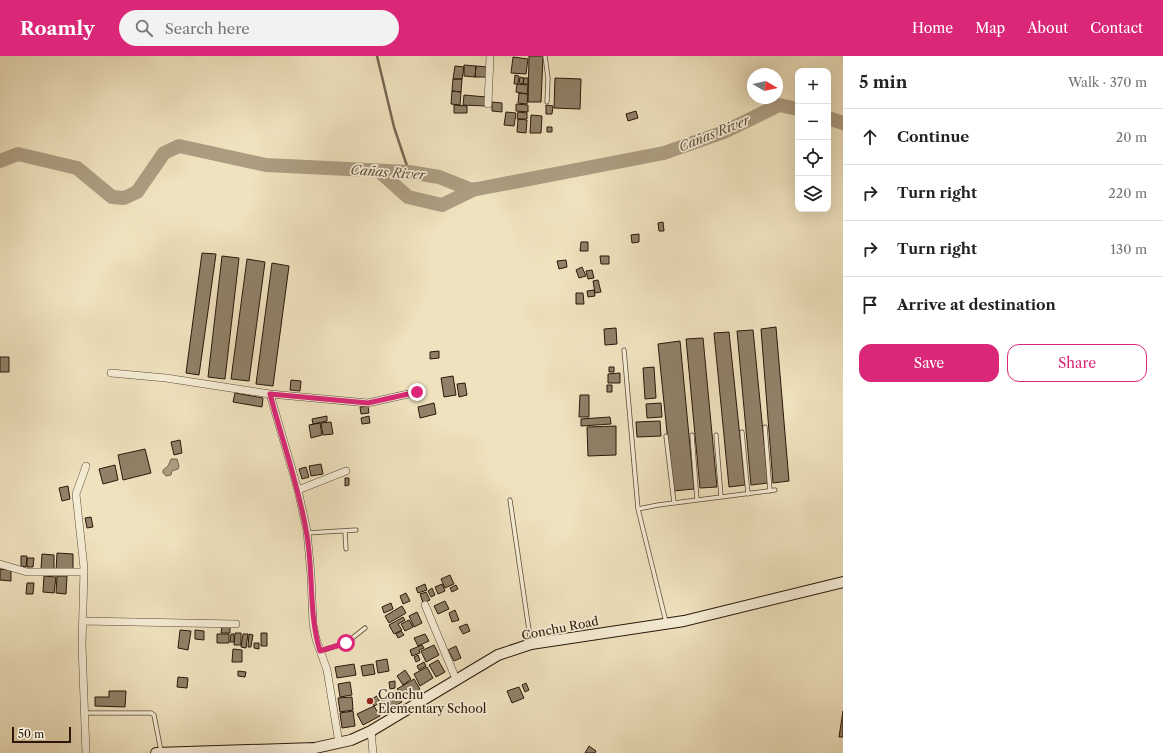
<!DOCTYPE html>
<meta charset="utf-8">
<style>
:root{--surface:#fff;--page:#f2f2f2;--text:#222;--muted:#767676;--line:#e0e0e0;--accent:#db2777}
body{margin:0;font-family:"Libre Caslon Text",serif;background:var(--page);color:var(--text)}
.controls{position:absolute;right:12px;top:12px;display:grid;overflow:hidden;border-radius:8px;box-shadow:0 4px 16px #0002}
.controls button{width:36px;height:36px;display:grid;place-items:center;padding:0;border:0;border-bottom:1px solid var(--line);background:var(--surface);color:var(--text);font:20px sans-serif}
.compass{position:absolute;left:747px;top:12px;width:36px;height:36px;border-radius:50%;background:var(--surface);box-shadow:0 4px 16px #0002;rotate:99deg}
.scale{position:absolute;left:12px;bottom:10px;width:59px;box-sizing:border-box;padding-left:4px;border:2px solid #2a170a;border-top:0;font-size:11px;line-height:14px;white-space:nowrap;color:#2a170a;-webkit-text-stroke:3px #f5ecd5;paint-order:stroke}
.stop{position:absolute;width:12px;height:12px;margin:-9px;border:3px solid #db2777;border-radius:50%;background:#fff}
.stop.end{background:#db2777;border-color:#fff;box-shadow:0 1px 4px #0008}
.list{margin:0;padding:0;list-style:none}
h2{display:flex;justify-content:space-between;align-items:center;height:52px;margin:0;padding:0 16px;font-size:17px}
h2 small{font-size:13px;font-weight:400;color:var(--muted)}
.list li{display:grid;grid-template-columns:26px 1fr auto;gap:12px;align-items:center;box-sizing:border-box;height:56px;padding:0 16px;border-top:1px solid var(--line)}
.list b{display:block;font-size:15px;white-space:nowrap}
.list em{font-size:13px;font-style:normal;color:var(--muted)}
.actions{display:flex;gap:8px;padding:12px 16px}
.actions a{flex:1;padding:9px 0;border:1px solid var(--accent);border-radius:12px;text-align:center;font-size:14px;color:var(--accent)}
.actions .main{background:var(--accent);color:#fff}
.icon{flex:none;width:22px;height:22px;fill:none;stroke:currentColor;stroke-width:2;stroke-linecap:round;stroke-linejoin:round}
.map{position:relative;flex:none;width:843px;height:697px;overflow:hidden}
header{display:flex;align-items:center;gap:24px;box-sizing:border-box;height:56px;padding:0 20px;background:var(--accent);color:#fff}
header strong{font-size:19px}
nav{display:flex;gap:22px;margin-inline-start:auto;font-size:14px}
.search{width:280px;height:36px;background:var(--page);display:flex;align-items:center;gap:10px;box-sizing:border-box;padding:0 14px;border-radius:22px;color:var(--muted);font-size:15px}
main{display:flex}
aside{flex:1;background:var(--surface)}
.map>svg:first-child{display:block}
.water{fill:#ac9d81;stroke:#786751}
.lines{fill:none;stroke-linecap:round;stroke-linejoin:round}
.stream{stroke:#786751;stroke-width:2.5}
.river{stroke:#ac9d81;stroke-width:14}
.building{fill:#908168;stroke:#2a170a}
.lane-casing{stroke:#5b4a37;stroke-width:5}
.street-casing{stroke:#5b4a37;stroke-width:8}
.secondary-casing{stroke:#2a170a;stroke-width:12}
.lane{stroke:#f5ecd5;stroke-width:3.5}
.street{stroke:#f5ecd5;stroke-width:7}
.secondary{stroke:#f5ecd5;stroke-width:10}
.route{stroke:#db2777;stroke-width:5}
.poi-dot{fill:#8f2418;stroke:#f5ecd5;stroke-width:1.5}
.labels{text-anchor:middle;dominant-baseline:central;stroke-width:3.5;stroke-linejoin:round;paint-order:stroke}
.street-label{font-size:12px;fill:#2a170a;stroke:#f5ecd5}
.poi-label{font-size:12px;fill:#2a170a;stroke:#f5ecd5;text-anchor:start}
.water-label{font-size:13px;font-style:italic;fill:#5e4d3a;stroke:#f5ecd5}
</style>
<header>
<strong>Roamly</strong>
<div class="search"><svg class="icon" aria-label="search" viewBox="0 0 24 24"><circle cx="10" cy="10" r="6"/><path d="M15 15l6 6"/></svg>Search here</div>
<nav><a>Home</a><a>Map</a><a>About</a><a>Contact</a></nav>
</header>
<main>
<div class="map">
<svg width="843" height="697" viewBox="0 0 843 697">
<rect width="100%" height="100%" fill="#efe2be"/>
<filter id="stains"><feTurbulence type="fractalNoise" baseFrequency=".005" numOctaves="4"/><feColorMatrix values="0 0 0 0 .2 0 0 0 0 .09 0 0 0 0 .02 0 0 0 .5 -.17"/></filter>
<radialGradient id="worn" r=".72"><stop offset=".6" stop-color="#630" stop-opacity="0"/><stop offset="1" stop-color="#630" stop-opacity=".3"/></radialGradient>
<path class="water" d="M171 403H177L179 410 178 413 172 415 171 419 166 420 163 417V414L168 410Z"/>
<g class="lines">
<path class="stream" d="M377 0 394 71 409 116"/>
<path class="river" d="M828 62 843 67
M0 105 18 98 77 112 112 141 124 142 137 136 164 97 179 90 266 109 409 116 439 121 472 134 664 97 724 76 779 49 798 53
M379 115 408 141 442 149 475 133"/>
</g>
<path class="building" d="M529 0H543L541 46H528Z
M513 1 528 3 526 18 511 17Z
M464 9 476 10 475 21 464 20Z
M455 10 464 11 462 23H453Z
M476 10 488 11 487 21H475Z
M515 19 519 20 518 28H514Z
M520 21 524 22 523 28 519 27Z
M524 22H528V28H523Z
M555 22 581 23 580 53 554 52Z
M453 23H462L461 36 452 35Z
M517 28 528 29 527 38 516 36Z
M452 35 461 36 460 49 451 48Z
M519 37 528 38 527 48 518 47Z
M464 39 486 41 485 50 463 49Z
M492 46 502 47V56L492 55Z
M516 48 528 49V56L516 55Z
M454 49 467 50V57H454Z
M546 49 553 50 552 58H546Z
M636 55 638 62 628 65 626 58Z
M506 56 516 57 514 70 504 69Z
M518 56 527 57V63H517Z
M531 59 542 60 541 77H530Z
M518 63 527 64 526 77 517 76Z
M547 71H552V76H547Z
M663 166 664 175H659L658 167Z
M639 178V186L632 187 631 179Z
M581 186H588V195H580Z
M202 197 216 198 199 319 186 317Z
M222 200 239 202 225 323 208 321Z
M600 200H609V208H601Z
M247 203 265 206 249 325 231 323Z
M566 204 567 211 559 213 557 205Z
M272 207 289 210 273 330 256 328Z
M582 211 586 220 579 222 576 214Z
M592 214 594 222 588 223 586 215Z
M598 224 601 236 595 237 593 225Z
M594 234 595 240 588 241 587 235Z
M576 237H583L584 248H576Z
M776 271 789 425 773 427 761 273Z
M616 272 617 288 605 289 604 273Z
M753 274 768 427 751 429 737 275Z
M729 276 745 429 729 431 714 277Z
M703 282 717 431 700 432 686 283Z
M680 285 694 433 673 435 658 288Z
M439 295V302L430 303V296Z
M0 301H9V316H0Z
M609 311H614V316H609Z
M654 311 656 342 645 343 643 312Z
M620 317V327H608V318Z
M453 320 456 339 444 341 441 322Z
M291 324 301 325 300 335 290 334Z
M465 327 467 339 459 341 457 328Z
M607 329H612V336H607Z
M235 337 263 342 262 351 233 346Z
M580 339H589V361H579Z
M434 347 436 358 420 362 418 351Z
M661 347 662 361 647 362 646 348Z
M368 350 369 357 361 358 360 351Z
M327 360V365L313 368 312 363Z
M369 360 370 367 362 368 361 362Z
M610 361 611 368 581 370V363Z
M660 365 661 380 637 381 636 366Z
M331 366 333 378 323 379 321 367Z
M320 367 322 379 311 382 309 369Z
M616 370V399L588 400 587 371Z
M180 384 182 397 174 399 171 386Z
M145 393 151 417 123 424 118 399Z
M321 408 323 418 311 420 309 410Z
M115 409 118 424 103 428 99 413Z
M306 411 309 421 302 423 299 413Z
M345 422H349V429L345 430Z
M68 430 70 443 62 445 59 432Z
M91 461 93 471 87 472 85 462Z
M57 497 73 498V515H56Z
M42 498 54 499V514L41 513Z
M21 500H27L26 511 21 510Z
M27 502H34L33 511H27Z
M0 513 11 514V525L0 524Z
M450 519 454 528 445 532 441 523Z
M44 520 56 521 54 537 43 536Z
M57 520H67L66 538 56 537Z
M27 527H34L33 538H26Z
M425 528 427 534 418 537 416 532Z
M442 528 445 535 438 538 435 531Z
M456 529 458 533 452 536 450 532Z
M432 532 435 539 431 541 428 535Z
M426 536 430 544 423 547 420 538Z
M406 537 410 545 403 548 400 540Z
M445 545 449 553 438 558 434 550Z
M391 547 393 553 384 557 382 551Z
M402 550 406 557 389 567 385 560Z
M455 554 459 564 452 566 449 557Z
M417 556 422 567 414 571 409 560Z
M403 561 405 564 398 568 402 574 394 578 389 569Z
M409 564 413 571 405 575 401 568Z
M467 568 470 575 463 578 459 571Z
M222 570 230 571V577H221Z
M180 574 191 575 188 594 178 592Z
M195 574 204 575V584L195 583Z
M401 575 404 579 398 582 396 578Z
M235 577H241V589H234Z
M261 577H267V590H261Z
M217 578H229V587H217Z
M231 578H234V586H230Z
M243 578H248L246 592 241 591Z
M249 578 253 579 251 591H248Z
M425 578 429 585 418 590 414 582Z
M254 587H259V593L254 592Z
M422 589 424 592 419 594 420 597 412 600 410 594Z
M434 589 439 599 426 606 421 595Z
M456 590 461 602 454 605 448 594Z
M233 593 242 594V606H232Z
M418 599 420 604 416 606 414 601Z
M387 603 389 615 378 617 376 605Z
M438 604 445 616 436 621 429 609Z
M424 606 426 610 419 614 417 610Z
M354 608 356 619 337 622 335 611Z
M373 608 375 618 363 620 361 610Z
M427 611 433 622 420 630 414 618Z
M405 614 411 623 403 629 397 620Z
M238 615 246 616 245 621 238 620Z
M178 621 188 622 187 632 177 631Z
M414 623 420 633 403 643 397 633Z
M395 625V632L390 633 389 626Z
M350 626 352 639 340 641 338 628Z
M526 627 529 634 525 636 522 629Z
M519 631 524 642 512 647 507 635Z
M109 635H126L125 651 95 650V641H109Z
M395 635 402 646 388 654 381 643Z
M377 640 380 647 374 650 370 644Z
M352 641 353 654 340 656 338 642Z
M374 650 380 660 363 669 357 658Z
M353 655 355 670 342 672 340 657Z
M843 655V681H839Z
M589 690 596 695 595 697H585Z"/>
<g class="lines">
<g class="lane-casing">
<path id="lane" d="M545 0 548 22 547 46
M624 294 638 453 666 566
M765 371 770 435
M742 376 748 438
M692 379 697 444
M716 379 721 441
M666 380 674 447
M510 444 531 588
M638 453 658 449 775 434
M345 475 346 493
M307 477 356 474
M320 595 346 587 365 572
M84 657H151L154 659 161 695"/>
</g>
<g class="street-casing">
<path id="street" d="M488 48 490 0
M111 317 166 322 270 338 298 434 307 475 311 519 313 568 316 583 327 614 339 687
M270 338 368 347 417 336
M86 410 76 438 84 512 82 589 86 697
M298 434 346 415
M0 508 27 516H84
M425 549 456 623
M83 565 236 568
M371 675 373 697"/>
</g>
<g class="secondary-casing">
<path id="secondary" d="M156 697 315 692 351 684 371 675 498 599 531 588 684 565 843 526"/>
</g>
<use href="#lane" class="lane"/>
<use href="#street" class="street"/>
<use href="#secondary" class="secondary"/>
</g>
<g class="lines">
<path class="route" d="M346 587 320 595C308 556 314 514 306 474 298 428 282 384 270 338L368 347 417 336"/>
</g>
<circle class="poi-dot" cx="370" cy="645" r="4"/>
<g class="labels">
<g class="street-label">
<text transform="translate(560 572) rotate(-11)">Conchu Road</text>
</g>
<g class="poi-label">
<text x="378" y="638">Conchu<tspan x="378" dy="14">Elementary School</tspan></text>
</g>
<g class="water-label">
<text transform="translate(714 77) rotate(-22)">Cañas River</text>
<text transform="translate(388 116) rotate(4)">Cañas River</text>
</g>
</g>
<rect width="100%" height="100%" filter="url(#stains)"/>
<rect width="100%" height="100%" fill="url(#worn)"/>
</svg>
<div class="controls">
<button>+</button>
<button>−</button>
<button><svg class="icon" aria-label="locate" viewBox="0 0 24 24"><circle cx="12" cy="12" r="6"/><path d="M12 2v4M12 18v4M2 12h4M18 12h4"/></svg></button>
<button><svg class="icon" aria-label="layers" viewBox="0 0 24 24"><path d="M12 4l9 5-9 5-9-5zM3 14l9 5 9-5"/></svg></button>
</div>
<svg class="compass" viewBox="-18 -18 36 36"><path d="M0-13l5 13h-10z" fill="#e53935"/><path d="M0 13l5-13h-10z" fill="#767676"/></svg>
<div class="scale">50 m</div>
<div class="stop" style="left:346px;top:587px"></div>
<div class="stop end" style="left:417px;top:336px"></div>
</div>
<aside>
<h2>5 min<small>Walk · 370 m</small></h2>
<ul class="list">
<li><svg class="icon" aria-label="ahead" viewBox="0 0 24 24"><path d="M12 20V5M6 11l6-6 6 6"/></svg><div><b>Continue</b></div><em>20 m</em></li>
<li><svg class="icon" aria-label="right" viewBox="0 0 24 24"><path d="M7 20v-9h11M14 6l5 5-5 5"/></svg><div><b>Turn right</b></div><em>220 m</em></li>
<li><svg class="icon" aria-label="right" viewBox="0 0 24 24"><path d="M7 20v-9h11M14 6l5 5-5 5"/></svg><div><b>Turn right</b></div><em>130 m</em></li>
<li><svg class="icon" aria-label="arrive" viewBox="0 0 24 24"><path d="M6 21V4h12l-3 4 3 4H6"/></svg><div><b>Arrive at destination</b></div></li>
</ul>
<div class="actions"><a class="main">Save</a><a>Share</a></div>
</aside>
</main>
